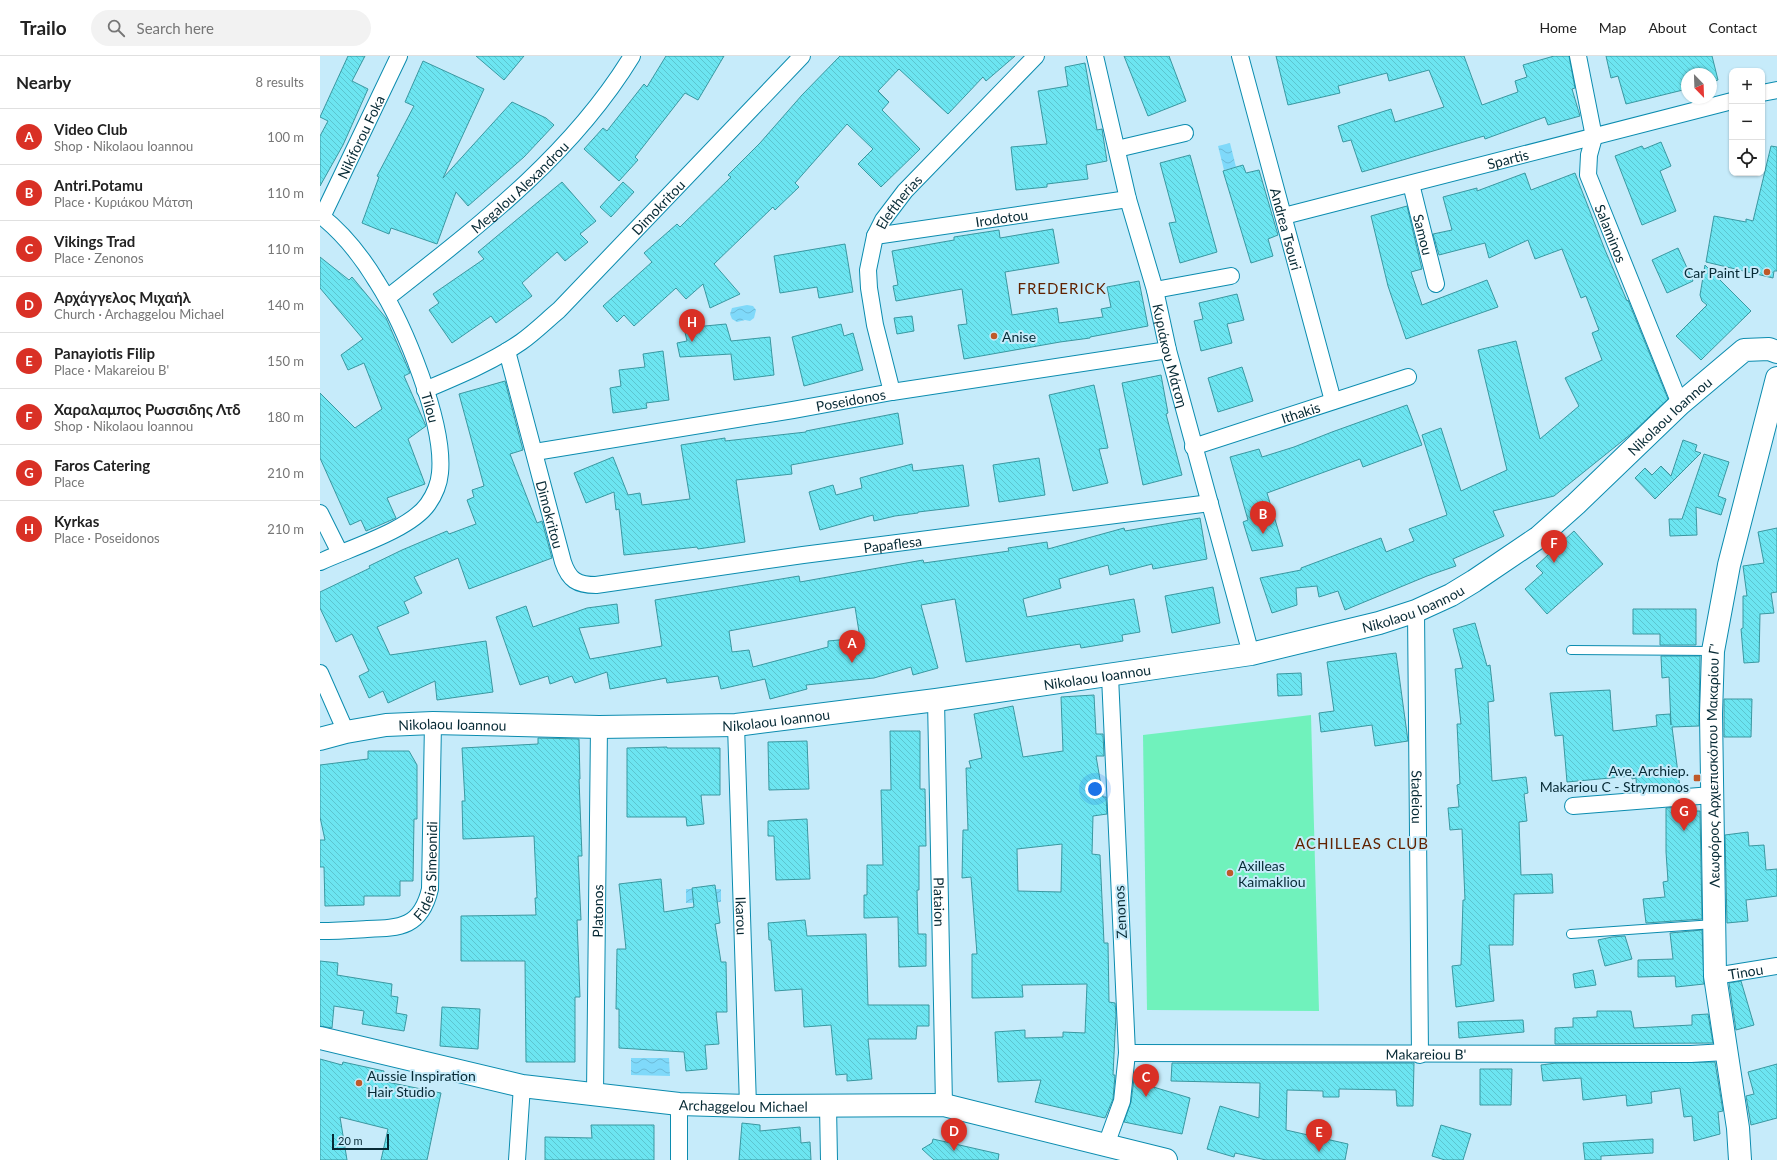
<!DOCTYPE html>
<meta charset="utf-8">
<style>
:root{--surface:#fff;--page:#f2f2f2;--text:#222;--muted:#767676;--line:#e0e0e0;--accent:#d93025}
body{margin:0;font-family:Lato,sans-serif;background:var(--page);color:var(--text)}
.controls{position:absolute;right:12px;top:12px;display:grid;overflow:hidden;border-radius:8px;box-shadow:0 1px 3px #0004}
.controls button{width:36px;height:36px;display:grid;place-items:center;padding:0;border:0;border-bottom:1px solid var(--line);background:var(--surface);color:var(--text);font:20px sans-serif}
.compass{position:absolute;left:1361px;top:12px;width:36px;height:36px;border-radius:50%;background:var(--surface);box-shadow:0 1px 3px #0004;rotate:157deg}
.scale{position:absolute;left:12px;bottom:10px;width:57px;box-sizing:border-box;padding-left:4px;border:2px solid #072a35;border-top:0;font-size:11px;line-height:14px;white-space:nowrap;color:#072a35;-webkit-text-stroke:3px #c6ebfa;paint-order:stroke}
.you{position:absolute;left:775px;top:733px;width:14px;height:14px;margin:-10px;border:3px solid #fff;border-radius:50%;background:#1a73e8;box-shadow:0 0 0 6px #1a73e833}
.badge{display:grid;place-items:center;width:26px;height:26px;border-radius:50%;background:var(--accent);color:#fff;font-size:13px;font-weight:700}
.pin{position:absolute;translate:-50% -33px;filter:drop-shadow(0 1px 2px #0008)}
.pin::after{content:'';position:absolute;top:21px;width:14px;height:12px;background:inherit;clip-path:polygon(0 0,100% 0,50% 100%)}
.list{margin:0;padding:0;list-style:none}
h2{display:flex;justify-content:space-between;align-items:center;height:52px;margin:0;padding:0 16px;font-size:17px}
h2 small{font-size:13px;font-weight:400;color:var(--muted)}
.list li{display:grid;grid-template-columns:26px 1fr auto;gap:12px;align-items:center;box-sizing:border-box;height:56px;padding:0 16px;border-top:1px solid var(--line)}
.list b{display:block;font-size:15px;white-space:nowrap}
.list p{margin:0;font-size:13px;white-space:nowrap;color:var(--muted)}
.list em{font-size:13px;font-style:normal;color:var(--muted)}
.icon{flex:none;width:22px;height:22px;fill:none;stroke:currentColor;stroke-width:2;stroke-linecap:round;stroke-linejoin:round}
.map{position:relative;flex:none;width:1457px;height:1104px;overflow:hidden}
header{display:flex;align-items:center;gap:24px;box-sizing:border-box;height:56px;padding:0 20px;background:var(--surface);border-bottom:1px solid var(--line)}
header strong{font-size:19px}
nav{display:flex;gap:22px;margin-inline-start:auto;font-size:14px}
.search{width:280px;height:36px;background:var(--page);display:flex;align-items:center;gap:10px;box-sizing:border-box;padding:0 14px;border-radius:22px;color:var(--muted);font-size:15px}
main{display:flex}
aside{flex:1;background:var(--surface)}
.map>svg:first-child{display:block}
.pitch{fill:#70f2bc}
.water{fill:url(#water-waves)}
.building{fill:url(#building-back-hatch);stroke:#3a98a1;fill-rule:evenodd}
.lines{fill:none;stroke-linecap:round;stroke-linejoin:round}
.lane-casing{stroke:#0b8caf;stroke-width:10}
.street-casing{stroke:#0b8caf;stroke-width:18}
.secondary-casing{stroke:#0b8caf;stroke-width:24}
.lane{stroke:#fff;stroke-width:8}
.street{stroke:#fff;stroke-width:16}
.secondary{stroke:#fff;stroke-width:22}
.poi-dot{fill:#bf5929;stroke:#c6ebfa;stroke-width:1.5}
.labels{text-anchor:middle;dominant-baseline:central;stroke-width:4;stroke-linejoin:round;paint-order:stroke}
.street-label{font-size:14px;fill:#072a35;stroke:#c6ebfa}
.poi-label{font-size:14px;fill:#072a35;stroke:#c6ebfa;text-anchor:start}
.neighbourhood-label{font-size:15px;letter-spacing:1px;fill:#612200;stroke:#c6ebfa}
</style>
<header>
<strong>Trailo</strong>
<div class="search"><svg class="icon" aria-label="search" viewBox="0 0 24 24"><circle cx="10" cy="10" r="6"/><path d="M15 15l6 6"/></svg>Search here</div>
<nav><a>Home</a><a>Map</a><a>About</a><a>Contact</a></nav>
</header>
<main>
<aside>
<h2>Nearby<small>8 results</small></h2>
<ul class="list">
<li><span class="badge">A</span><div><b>Video Club</b><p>Shop · Nikolaou Ioannou</p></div><em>100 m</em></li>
<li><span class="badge">B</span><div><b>Antri.Potamu</b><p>Place · Κυριάκου Μάτση</p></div><em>110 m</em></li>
<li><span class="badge">C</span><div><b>Vikings Trad</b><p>Place · Zenonos</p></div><em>110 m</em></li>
<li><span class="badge">D</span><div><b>Αρχάγγελος Μιχαήλ</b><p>Church · Archaggelou Michael</p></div><em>140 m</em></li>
<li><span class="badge">E</span><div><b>Panayiotis Filip</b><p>Place · Makareiou B'</p></div><em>150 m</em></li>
<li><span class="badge">F</span><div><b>Χαραλαμπος Ρωσσιδης Λτδ</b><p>Shop · Nikolaou Ioannou</p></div><em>180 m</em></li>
<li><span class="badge">G</span><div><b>Faros Catering</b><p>Place</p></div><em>210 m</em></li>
<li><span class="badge">H</span><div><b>Kyrkas</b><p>Place · Poseidonos</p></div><em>210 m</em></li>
</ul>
</aside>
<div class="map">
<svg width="1457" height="1104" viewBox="0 0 1457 1104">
<defs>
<pattern id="water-waves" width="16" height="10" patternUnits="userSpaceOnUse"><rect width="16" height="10" fill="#7fd9fa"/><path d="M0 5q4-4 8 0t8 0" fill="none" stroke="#6cbad7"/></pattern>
<pattern id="building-back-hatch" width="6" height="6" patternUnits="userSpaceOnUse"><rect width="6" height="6" fill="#6ce5f1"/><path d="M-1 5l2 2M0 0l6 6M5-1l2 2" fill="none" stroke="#5cc5cf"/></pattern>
</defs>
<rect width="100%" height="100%" fill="#c6ebfa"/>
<path class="pitch" d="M991 659 999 955 827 954 823 679Z"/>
<path class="water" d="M910 87 916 111 904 114 898 90Z
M427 249 433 250 436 254 434 262 430 265 425 264 417 266 412 263 410 258 412 252Z
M366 833H401V846L366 847Z
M311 1002H349L350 1020 311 1019Z"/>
<path class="building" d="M28 0H45L32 25 48 33 23 89 0 130V80L8 65 0 61Z
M156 0H204L184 24Z
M346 0H404L378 44 365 37 315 101 318 104 299 125 264 93 283 72 287 75 324 28 327 31Z
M520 0H695L666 25 663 21 628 58 579 13 558 35 569 46 562 54 600 93 561 131 538 108 553 93 527 68 475 127 479 131 455 154 453 151 394 208 420 238 390 252 383 228 366 243 356 232 314 270 304 259 297 266 283 250 332 206 324 197 357 168 360 171 411 121 408 119 440 87 482 39Z
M804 0H849L866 45 828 60Z
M956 0H1144L1162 49 1198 36 1195 25 1207 21 1203 9 1234 0H1249L1255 32 1252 33 1260 60 1228 69 1225 61 1165 83 1164 80 1042 116 1031 84 1023 86 1018 70 1071 53 1075 66 1124 51 1109 14 1069 25 1067 17 1018 30 1020 37 968 49Z
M1286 0H1392L1398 24 1391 26V18H1367V33L1306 48 1298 20 1291 22Z
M103 5 164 33 123 122 192 46 226 62 234 69 204 101 148 150 136 136 117 188 71 172 69 178 42 167 59 121 57 120 94 50 85 46Z
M765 7 777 74 782 73 787 105 766 109 768 123 727 128V131L696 134 691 91 727 88 718 35 748 30 745 11Z
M1341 86 1351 110 1340 115 1356 155 1322 169 1295 100 1322 90 1324 93Z
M1451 90 1457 91V215H1454L1453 222 1386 206 1394 160 1426 166V163L1433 165Z
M870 99 897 196 860 207 849 167 856 166 840 107Z
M923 109 926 117 939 114 958 179 948 183 953 200 931 207 903 115Z
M1205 117 1211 134 1255 117 1285 194 1307 245 1308 244 1348 343 1311 378 1234 440 1173 455 1184 480 1133 503 1136 510 1107 520 1025 554 1018 535 999 541 997 530 976 532 977 549 952 557 940 522 981 514V512L1061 482 1066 496 1094 485 1089 473 1127 459 1102 379 1121 372 1141 435 1187 414 1158 294 1196 285 1220 383 1259 350 1245 322 1282 304 1272 277 1279 274 1266 240 1261 242 1242 193 1215 203 1208 184 1169 202 1165 187 1119 199 1113 178 1132 174 1123 141 1157 132V135Z
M242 126 276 165 260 178 268 186 245 205 237 196 202 227 212 240 176 267 171 260 132 287 109 254 119 247 113 238 164 203 158 196Z
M303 126 314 136 291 161 280 151Z
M1087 150 1102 213 1091 216 1102 249 1167 224 1178 251 1086 283 1068 230 1051 160Z
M733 173 739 207 685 216 692 259 737 252 739 267 783 261 781 253 791 251 787 231 819 225 828 270 770 281V282L740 286 644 303 638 269 647 268 642 233 576 245 573 230 578 229 572 195 634 184V181L679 174 680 182Z
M525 188 533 236 499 242 497 231 460 237 454 200Z
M1358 192 1373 225 1347 237 1332 204Z
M0 201 29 224 32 221 66 262 90 317 84 320 106 370 88 383 105 428 67 442 76 462 46 475 41 464 30 469 0 402V337L35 372 62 353 44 307 28 314 21 299 43 283 0 232Z
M1385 209 1431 255 1381 304 1356 280 1387 249 1382 245 1380 239Z
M917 238 924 264 907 268 912 287 881 295 874 265 883 263 879 247Z
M592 260 594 275 577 278 574 262Z
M406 268 411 285 450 281 454 319 414 324 411 298 360 301 357 287 367 285 364 272Z
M521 268 524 280 533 277 543 314 484 330 472 281Z
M343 295 349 344 326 347 327 352 293 357 290 332 301 330 299 314 325 311 323 298Z
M922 311 933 345 898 356 888 322Z
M841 319 848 357 846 358 862 419 823 429 802 327Z
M185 325 203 394 190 398 217 467 222 465 232 502 149 533 138 502 94 521 102 537 84 546 89 557 57 571 70 599 166 585 173 636 117 644 115 625 68 647 63 635 49 642 39 620 49 615 32 578 16 586 0 552V536L50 512 49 510 82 494 127 475 129 478 156 468 147 444 154 441 152 434 164 430 139 338Z
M774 329 788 392 779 393 788 427 753 435 729 339Z
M1087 349 1102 389 1043 411 1040 403 947 437 963 490 932 495 923 466 928 464 910 401 939 393 942 401 974 391 1012 376Z
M578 357 583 388 471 409 472 418 416 424 425 486 378 493 377 491 304 499 299 453 296 454 294 436 266 447 254 417 293 401 308 439 320 437 322 449 370 443 361 389 405 382V385L486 376V375Z
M1363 384 1377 389 1375 395 1381 397 1335 443 1315 422 1325 412 1332 419 1341 410 1351 420Z
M1384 398 1409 406 1398 440 1406 443 1401 459 1376 451 1377 479 1350 480 1349 463H1362Z
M719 402 725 439 679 446 673 409Z
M592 408 593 415 643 409 649 450 598 456V457L575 460 554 465 553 459 500 474 489 436 513 429 516 439 542 432 540 422Z
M880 462 887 503 833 513 832 508 790 519 788 509 739 523 741 532 703 543 707 561 814 543 820 576 802 579 803 585 761 592 760 588 646 606 635 543 601 549 618 612 593 619 591 611 554 622 486 629 487 633 450 643 445 623 401 633 398 620 347 627 346 622 290 633 287 616 255 627 252 620 230 628 228 620 200 629 176 561 206 550 213 571 267 552 297 548 299 567 259 572 270 603 342 590 335 544 479 520 480 526 603 504 604 507 689 495 688 492 727 486 728 493 804 472 805 475ZM535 551 540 582 508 585V591L433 611 429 594 412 596 409 575Z
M1457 472V536L1451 537 1454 557 1440 558 1439 606 1424 607 1421 573 1423 572V540H1427L1423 510 1444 507 1438 476Z
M1254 475 1283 508 1227 558 1205 533 1223 517 1216 510Z
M893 531 900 567 852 577 845 540Z
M1313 553H1376V589H1340V578H1313Z
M1155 567 1167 610 1170 609 1174 645 1168 646 1172 725 1206 721 1208 737 1204 738 1207 765 1199 766 1201 819 1232 818 1233 837 1194 838 1193 889H1169L1174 945 1136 951 1132 910 1141 909 1143 844H1145L1142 773 1130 774 1128 752 1139 751 1137 729 1140 728 1137 668H1141L1135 613 1143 612 1133 573Z
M1076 597 1088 685 1055 690 1052 669 1001 676 999 657 1014 655 1007 606Z
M1341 600H1380L1379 670 1352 671 1360 732 1317 735 1316 722 1312 723V720L1247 726 1243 679 1235 680 1230 637 1290 634 1293 675 1337 670 1336 659 1350 658 1351 669 1349 621 1342 622Z
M981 617 982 639 958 640 957 618Z
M774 639 776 678H783L784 700H776L783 741H786L787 758 773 760 772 798 780 799 784 887H788L789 946 795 947 796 958 793 1019H795L793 1043 785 1062 715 1046 721 1024 678 1026 675 976 705 974V982L743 981V976L765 977 767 928 702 929 703 941 652 942V898H657L651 821 642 822 643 774H648L646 712H651L649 705 662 702 654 658 693 650 703 701 743 695 741 641ZM742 788 741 836 698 835 697 793Z
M1404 643H1432L1431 681H1404Z
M570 675H600V733H605L606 790H599V834H597L598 878H606V910L579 911 578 861 544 862V839H547V809H563L561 734H571Z
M218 682 259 683 260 723H259L262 800H258L261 864H257L260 941H255V1006H206L205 905H141V860L216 859 215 842H217L214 780 143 783 142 745H145L142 692 218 688Z
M487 685 489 733 449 734 448 686Z
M347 691V692H400V739H381L384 768 367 770 366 761H307V692Z
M48 695H89L97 709V763H94L93 825H80V840H44V849L5 850 4 811H0V784H5L0 761V709L48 703Z
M1362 751V755H1380L1382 863 1326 867 1323 843 1345 841 1343 826 1348 825 1346 796V752Z
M487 763 490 823 456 824 454 780H448V765Z
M1428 776 1429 790 1444 789 1446 814 1457 813V840L1426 844 1428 865 1407 867 1405 779Z
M341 823 344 856 374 851 372 832 395 829 400 867 395 868 401 906H406L407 956H396L399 988 385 989 387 1013 366 1015 364 996 299 992V953H296L297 893H306L299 828Z
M485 864 487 880 546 878 548 949H609V970H597L596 983H548L552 1023 527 1025V1018L516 1019 511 969 484 971 482 933 455 935 451 884H449L448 867Z
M1382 874 1384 928 1356 931 1355 920 1318 921V904L1353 903 1350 877Z
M1305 880 1312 903 1285 910 1278 884 1292 881Z
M0 905 18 907 17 919 72 928 71 940 78 941 76 957 87 959 84 975 42 968 44 955 14 950 12 972 0 970Z
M1273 914 1276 929 1255 932 1253 918Z
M1421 925 1434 969 1416 974 1409 927Z
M122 951 160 953 158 993 120 990Z
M1277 955H1311L1314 972 1372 969V959L1388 958 1393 987 1235 988V972L1253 971V962L1277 961Z
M1203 964 1204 976 1139 982 1138 966Z
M0 1003 22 1009 23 1006 64 1015 62 1025 121 1037 107 1104H61L68 1073 20 1061 27 1104H0Z
M1395 1006 1403 1055 1398 1056 1400 1078 1374 1085 1372 1060 1364 1061 1360 1032 1331 1036 1332 1047 1307 1050 1306 1039 1263 1044 1261 1022 1223 1025 1221 1009 1236 1007Z
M852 1007H1094L1093 1050H1077L1076 1034 1019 1033V1041H1003V1035L967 1034 966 1074 1028 1088 1025 1104H946L915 1097 914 1101 887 1093 900 1050 939 1062 940 1027 851 1025Z
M1457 1008V1062L1431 1069 1426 1040 1434 1038 1428 1016Z
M1160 1013H1192L1191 1049H1160Z
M814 1023 820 1024V1027L870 1042 862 1078 804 1066 811 1046Z
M422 1067 440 1069V1075L480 1071 481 1087 490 1086 491 1104H419Z
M271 1069H334V1104H225V1081L272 1082Z
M1121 1069 1151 1078 1143 1104H1125L1112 1100Z
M613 1083 679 1098 678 1104H614L602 1093 612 1087Z
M1333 1083V1097L1281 1100V1104H1265L1263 1087Z"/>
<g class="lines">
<g class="lane-casing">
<path id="lane" d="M1251 594 1392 595
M1251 878 1394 868"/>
</g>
<g class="street-casing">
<g id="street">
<path id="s1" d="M775 0 808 143 835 234 848 294 931 598"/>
<path id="s2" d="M920 0 1013 345"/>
<path id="s3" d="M1258 0 1274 81 1269 99 1268 119 1360 348"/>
<path d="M1442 37 1457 34"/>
<path d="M797 93 865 77"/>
<path id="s4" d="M1091 128 1116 228"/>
<path id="s5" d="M0 159C23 177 42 201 57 226 84 268 125 367 120 417 119 428 115 438 108 448 90 474 30 492 0 506"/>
<path id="s6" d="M964 160 1412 45"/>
<path id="s7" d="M2 161 79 0"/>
<path id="s8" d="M555 180 808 143"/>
<path d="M835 234 911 220"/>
<path id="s9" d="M67 242C157 171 251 100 312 0"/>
<path id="s10" d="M187 295 243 506C249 524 257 529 276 529L483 499 890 447"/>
<path id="s11" d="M105 334C138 320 172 306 201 286 215 276 227 264 239 254L482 0"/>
<path id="s12" d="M572 336 555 269 549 232 548 214 555 180 563 164 585 135 716 0"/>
<path id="s13" d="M873 391 1088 321"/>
<path id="s14" d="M215 396 473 354 572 336 848 294"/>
<path d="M0 457 20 497"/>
<path id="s15" d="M1096 555 1100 999"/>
<path d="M0 617 26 676"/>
<path id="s16" d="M616 644 624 1049"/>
<path id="s17" d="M416 669 428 1050"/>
<path d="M1253 750 1392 739"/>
<path id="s18" d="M0 875C16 875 31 874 47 873 81 872 101 871 110 833L113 667"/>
<path id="s19" d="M1395 920 1457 910"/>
<path id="s20" d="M807 997 1371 998 1406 996"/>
<path id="s21" d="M275 1038 279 671"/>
<path d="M508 1050 509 1104"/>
<path d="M786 1089 802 1045 807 997 790 620"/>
<path d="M197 1104 202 1030"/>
<path d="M359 1104V1048"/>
</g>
</g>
<g class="secondary-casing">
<g id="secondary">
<path id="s22" d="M0 683 26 676 66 669 113 667 279 671 416 669 616 644 931 598 1059 567 1096 555 1131 539 1154 525 1219 481 1256 448 1360 348 1424 294 1449 293 1457 296"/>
<path id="s23" d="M0 982 202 1030 359 1048 428 1050 624 1049 846 1104"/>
<path id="s24" d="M1420 1104 1418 1072 1395 920 1391 658 1393 595 1409 509 1457 322"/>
</g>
</g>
<use href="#lane" class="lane"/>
<use href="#street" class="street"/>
<use href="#secondary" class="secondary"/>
</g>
<g class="poi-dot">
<circle cx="1447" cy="216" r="4"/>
<circle cx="674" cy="280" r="4"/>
<rect x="1373" y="718" width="8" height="8" rx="2"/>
<circle cx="910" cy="817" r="4"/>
<circle cx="39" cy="1027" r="4"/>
</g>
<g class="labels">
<g class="street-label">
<text stroke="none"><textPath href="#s7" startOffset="89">Nikiforou Foka</textPath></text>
<text stroke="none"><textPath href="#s6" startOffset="231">Spartis</textPath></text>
<text stroke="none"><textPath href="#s9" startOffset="173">Megalou Alexandrou</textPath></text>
<text stroke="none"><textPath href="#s12" startOffset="201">Eleftherias</textPath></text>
<text stroke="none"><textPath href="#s11" startOffset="300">Dimokritou</textPath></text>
<text stroke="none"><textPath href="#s8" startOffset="128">Irodotou</textPath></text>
<text stroke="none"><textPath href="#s2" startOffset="179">Andrea Tsouri</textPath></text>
<text stroke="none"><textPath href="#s3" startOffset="184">Salaminos</textPath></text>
<text stroke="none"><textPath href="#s4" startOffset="52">Samou</textPath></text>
<text stroke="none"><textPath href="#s1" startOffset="309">Κυριάκου Μάτση</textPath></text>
<text stroke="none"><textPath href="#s14" startOffset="320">Poseidonos</textPath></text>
<text stroke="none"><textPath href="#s5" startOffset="225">Tilou</textPath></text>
<text stroke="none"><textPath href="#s13" startOffset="113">Ithakis</textPath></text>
<text stroke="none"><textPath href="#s22" startOffset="1430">Nikolaou Ioannou</textPath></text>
<text stroke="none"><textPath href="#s10" startOffset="169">Dimokritou</textPath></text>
<text stroke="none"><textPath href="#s10" startOffset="562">Papaflesa</textPath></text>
<text stroke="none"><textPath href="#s22" startOffset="1106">Nikolaou Ioannou</textPath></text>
<text stroke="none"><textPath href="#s22" startOffset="782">Nikolaou Ioannou</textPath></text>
<text stroke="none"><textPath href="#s22" startOffset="458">Nikolaou Ioannou</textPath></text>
<text stroke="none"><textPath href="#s22" startOffset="134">Nikolaou Ioannou</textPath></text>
<text stroke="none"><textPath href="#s24" startOffset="396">Λεωφόρος Αρχιεπισκόπου Μακαρίου Γ'</textPath></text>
<text stroke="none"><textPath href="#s15" startOffset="186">Stadeiou</textPath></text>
<text stroke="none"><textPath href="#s18" startOffset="148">Fideia Simeonidi</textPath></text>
<text stroke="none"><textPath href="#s16" startOffset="202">Plataion</textPath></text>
<text stroke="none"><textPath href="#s21" startOffset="183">Platonos</textPath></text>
<text transform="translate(800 856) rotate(-93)">Zenonos</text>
<text stroke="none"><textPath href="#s17" startOffset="191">Ikarou</textPath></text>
<text stroke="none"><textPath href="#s19" startOffset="31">Tinou</textPath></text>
<text stroke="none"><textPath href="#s20" startOffset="299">Makareiou B'</textPath></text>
<text stroke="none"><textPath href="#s23" startOffset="430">Archaggelou Michael</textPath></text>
</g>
<g class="poi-label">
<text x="1439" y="216" text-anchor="end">Car Paint LP</text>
<text x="682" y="280">Anise</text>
<text x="1369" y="714" text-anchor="end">Ave. Archiep.<tspan x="1369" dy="16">Makariou C - Strymonos</tspan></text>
<text x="918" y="809">Axilleas<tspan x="918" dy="16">Kaimakliou</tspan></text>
<text x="47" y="1019">Aussie Inspiration<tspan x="47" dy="16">Hair Studio</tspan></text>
</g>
<g class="neighbourhood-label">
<text x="742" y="232">FREDERICK</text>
<text x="1042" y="787">ACHILLEAS CLUB</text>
</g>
</g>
</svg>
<div class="controls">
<button>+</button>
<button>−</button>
<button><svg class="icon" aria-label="locate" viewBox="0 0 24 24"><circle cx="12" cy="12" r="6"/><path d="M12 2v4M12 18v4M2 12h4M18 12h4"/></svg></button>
</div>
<svg class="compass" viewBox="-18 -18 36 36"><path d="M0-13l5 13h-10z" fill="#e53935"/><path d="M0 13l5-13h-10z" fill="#767676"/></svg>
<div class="scale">20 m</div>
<div class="you"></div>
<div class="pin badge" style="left:532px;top:607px">A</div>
<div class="pin badge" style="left:943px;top:478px">B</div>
<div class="pin badge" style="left:826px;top:1041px">C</div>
<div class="pin badge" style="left:634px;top:1095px">D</div>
<div class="pin badge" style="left:999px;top:1096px">E</div>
<div class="pin badge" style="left:1234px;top:507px">F</div>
<div class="pin badge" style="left:1364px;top:775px">G</div>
<div class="pin badge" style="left:372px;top:286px">H</div>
</div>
</main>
